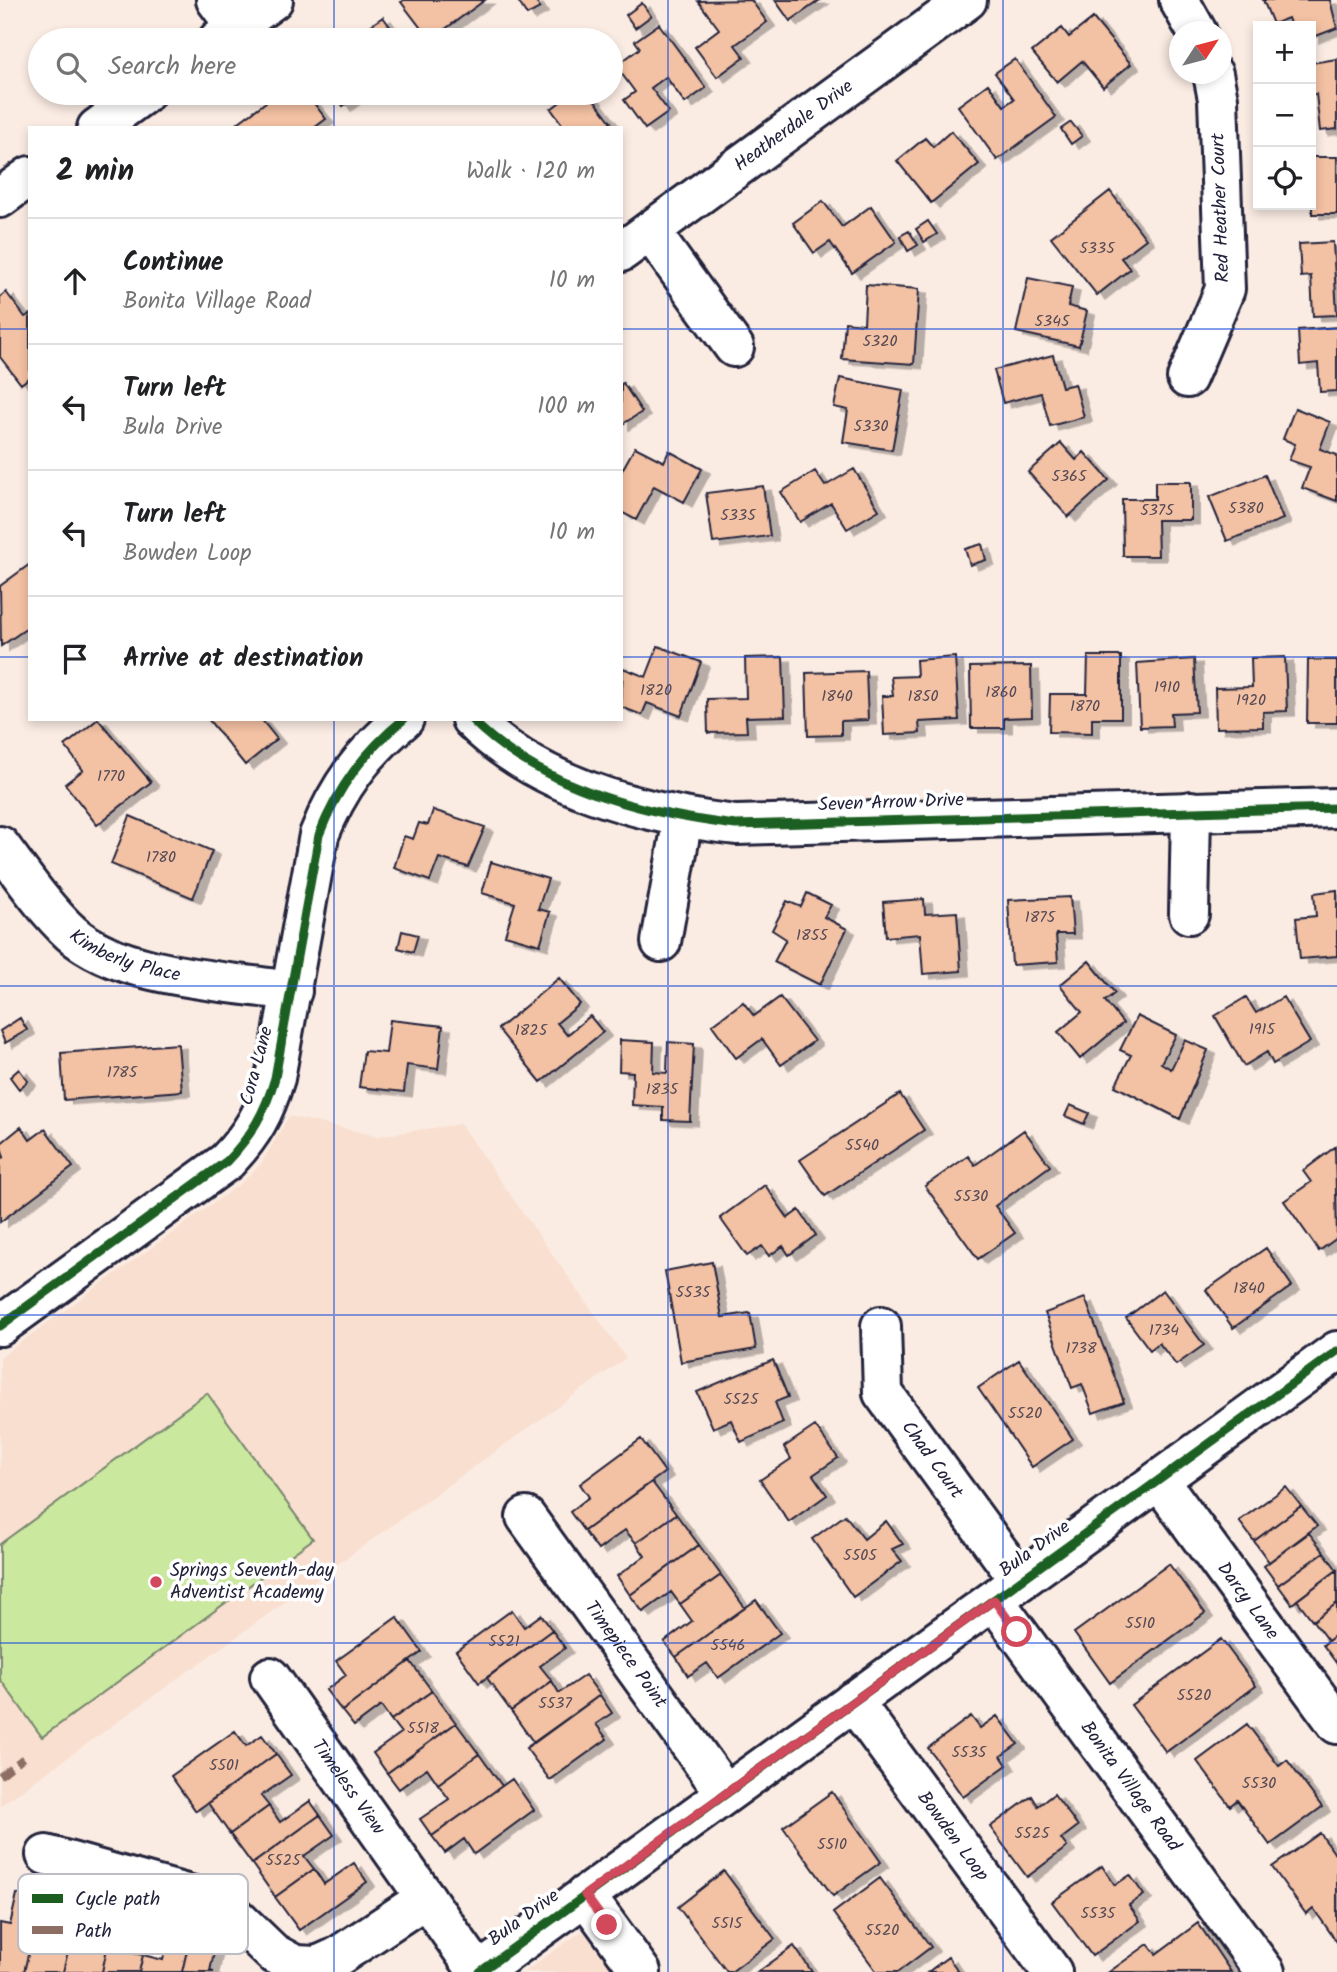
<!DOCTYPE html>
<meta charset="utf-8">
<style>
:root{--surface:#fff;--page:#f2f2f2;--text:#202124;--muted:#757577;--line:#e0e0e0}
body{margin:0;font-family:Kalam,sans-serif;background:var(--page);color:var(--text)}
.controls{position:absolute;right:21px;top:21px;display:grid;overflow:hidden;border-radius:0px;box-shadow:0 4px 10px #0003}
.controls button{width:63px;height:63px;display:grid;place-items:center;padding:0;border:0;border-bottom:2px solid var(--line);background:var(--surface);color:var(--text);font:35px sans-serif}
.compass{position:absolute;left:1169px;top:21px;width:63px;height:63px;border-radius:50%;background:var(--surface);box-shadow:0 4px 10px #0003;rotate:54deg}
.stop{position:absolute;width:21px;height:21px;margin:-16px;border:5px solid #d1495b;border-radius:50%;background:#fff}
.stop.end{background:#d1495b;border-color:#fff;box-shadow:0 2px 7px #0008}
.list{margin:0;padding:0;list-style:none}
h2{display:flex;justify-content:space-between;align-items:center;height:91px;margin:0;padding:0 28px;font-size:30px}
h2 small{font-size:23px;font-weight:400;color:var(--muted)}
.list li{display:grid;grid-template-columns:46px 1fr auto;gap:21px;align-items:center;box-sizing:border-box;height:126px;padding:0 28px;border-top:2px solid var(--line)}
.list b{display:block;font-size:26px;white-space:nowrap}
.list p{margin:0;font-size:23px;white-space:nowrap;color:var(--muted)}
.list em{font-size:23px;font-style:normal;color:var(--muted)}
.icon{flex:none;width:38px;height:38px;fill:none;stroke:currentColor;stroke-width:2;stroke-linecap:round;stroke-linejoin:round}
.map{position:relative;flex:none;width:1337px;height:1972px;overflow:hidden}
.search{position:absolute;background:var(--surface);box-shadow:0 4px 10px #0003;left:28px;top:28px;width:595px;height:77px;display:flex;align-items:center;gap:18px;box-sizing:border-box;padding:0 24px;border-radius:38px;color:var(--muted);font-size:26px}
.panel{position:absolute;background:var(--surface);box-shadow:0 4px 10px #0003;left:28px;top:126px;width:595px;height:595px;border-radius:0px}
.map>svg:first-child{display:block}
.built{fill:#f9dfd0}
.green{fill:#cbe89f;stroke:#76856d;stroke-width:2}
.building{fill:#f3c1a3;stroke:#22223b;stroke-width:2;filter:url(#shadow)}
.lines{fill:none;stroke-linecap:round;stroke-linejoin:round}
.street-casing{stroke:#22223b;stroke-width:44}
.street{stroke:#fff;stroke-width:38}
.quiet{stroke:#8d6e63;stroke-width:7;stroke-dasharray:14 7;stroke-linecap:butt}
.cycleway-casing{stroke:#fff;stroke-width:13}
.cycleway{stroke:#1b5e20;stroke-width:9}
.route{stroke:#d1495b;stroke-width:9}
.grid{fill:none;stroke:#1d4ed8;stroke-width:2;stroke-opacity:0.55}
.poi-dot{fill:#d1495b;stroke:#fff;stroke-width:2.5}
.labels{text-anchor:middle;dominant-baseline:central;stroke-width:7;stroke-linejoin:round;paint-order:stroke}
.number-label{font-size:16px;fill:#564a55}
.street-label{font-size:19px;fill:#22223b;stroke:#fff}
.poi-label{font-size:19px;fill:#22223b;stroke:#fff;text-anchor:start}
.key{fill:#fff;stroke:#bdbdc4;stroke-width:2}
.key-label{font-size:19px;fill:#22223b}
</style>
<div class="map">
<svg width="1337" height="1972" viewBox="0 0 1337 1972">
<defs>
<filter id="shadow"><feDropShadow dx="8" dy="4.5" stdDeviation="0" flood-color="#0004"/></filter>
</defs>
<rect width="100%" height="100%" fill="#fbece3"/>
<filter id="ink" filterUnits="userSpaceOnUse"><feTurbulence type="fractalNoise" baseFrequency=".0143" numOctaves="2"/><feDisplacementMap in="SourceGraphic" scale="14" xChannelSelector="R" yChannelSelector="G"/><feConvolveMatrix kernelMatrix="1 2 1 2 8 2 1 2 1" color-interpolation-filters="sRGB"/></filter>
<g filter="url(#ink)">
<path class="built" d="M289 1116 377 1136 460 1124 626 1358 0 1806V1357L241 1183 261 1164Z
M586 1932 594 1937 619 1972H524L579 1933Z"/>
<path class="green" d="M207 1393 313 1539 42 1737 0 1679V1544Z"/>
<path class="building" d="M404 0H485L430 40 401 2Z
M535 0 540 8 527 15 518 1Z
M751 0 767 22 735 45 744 57 717 77 695 47 719 29 698 1Z
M775 0H820L790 21Z
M1263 0H1330L1337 28 1311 38V26H1291L1288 18 1273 24Z
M642 3 651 16 635 28 626 15Z
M383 17 400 40H350Z
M1093 18 1131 64 1103 87 1082 61 1057 82 1032 52 1062 28 1069 37Z
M659 24 706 88 685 103 666 77 651 88 669 112 645 129 624 100 635 92 616 66 640 48 635 41Z
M1015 59 1056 117 997 160 958 106 988 84 1004 106 1014 99 995 73Z
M1337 59V129L1320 131 1316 94 1311 95V63Z
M278 93H306L326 119 314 128H231Z
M334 93H361L343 106Z
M572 93H589L611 122 603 128H565L551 109Z
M1071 122 1082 136 1071 144 1061 129Z
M951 131 979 164 931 203 897 161 925 138 933 147Z
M1311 157H1337V214H1312Z
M1110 191 1146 239 1121 258 1130 269 1097 295 1051 237Z
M823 201 842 227 871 206 896 242 852 273 830 242 814 253 793 223Z
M928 221 937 234 924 242 916 229Z
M909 231 918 245 908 251 900 236Z
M1333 242 1337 315 1313 316 1311 276 1301 277 1299 244Z
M1028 278 1072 287 1068 306 1087 311 1079 346 1016 332Z
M866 285 919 289 914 364 842 359 845 322 864 324Z
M6 292 25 317 30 314V377L21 384 0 357V297Z
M1337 327V391L1320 392 1318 363 1300 365 1298 330Z
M1053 355 1062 387 1075 384 1084 417 1050 426 1041 393 1003 403 994 370Z
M840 378 903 390 892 450 843 442 848 410 834 407Z
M623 383 642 412 621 425V384Z
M1295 408 1330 422 1320 449 1337 455V501L1302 488 1310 467 1289 460 1295 444 1283 439Z
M1061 443 1076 460 1084 452 1109 480 1068 517 1028 472Z
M635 447 664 462 669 451 702 469 684 502 654 486 636 520 621 512V472Z
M854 469 879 510 847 529 831 503 800 522 781 492 815 471 825 486Z
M1265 475 1283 519 1227 541 1209 497Z
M1155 482H1191V520H1157L1158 556H1123L1122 499H1155Z
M763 486 770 536 713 543 706 493Z
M982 544 986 560 970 565 965 549Z
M30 564V626L1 646 0 586Z
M658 646 701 662 681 716 647 703 642 715 621 707 623 668 646 677Z
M1088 656H1121V718H1092V733L1049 732 1050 694H1087Z
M783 657 785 716 746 717 747 732 708 733 707 699 746 698 745 658Z
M955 657 959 720 919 722 920 733 884 735 882 696H893L891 677 917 676 916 660Z
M1285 657 1287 711 1263 712V727L1216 728 1215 688 1252 687 1251 658Z
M1194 659 1197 712 1171 713 1172 726 1140 727 1137 663Z
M1308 660H1337V723H1307Z
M1031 666 1032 717 1004 718V728H971L970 667Z
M866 671 868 720 841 721V735L808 736 806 673Z
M98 719 151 782 97 825 65 784 83 770 65 746Z
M208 719H261L277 739 245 765Z
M433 810 485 827 468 867 439 858 430 881 394 868 404 836 413 839 419 823 428 825Z
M130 816 212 851 193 898 111 864Z
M491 862 548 879 538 909 550 912 540 945 505 935 515 903 482 893Z
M1337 890V956L1300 959 1296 918 1316 916 1314 893Z
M807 893 831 905 824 917 847 929 820 985 774 962 786 939 772 930 787 901 801 907Z
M1070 897 1073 934H1056L1058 962 1012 965 1008 900Z
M924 899 925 914 957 912 961 971 923 974 920 934 886 937 883 902Z
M402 931 418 935 413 952 398 948Z
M1089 961 1115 993 1105 1001 1123 1023 1080 1059 1058 1032 1082 1012 1060 985Z
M559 978 580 1004 557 1023 567 1035 590 1016 603 1032 541 1082 498 1029Z
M780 997 814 1041 781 1065 762 1039 736 1058 712 1025 743 1002 754 1016Z
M1246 997 1256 1013 1283 997 1310 1042 1273 1064 1267 1052 1244 1066 1215 1016Z
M1137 1016 1176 1035 1161 1063 1171 1069 1185 1040 1208 1050 1180 1119 1115 1086 1131 1055 1120 1050Z
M20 1018 27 1030 5 1043 0 1031Z
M390 1020 443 1026 438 1069 407 1065 404 1092 359 1087 364 1051 386 1053Z
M620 1040 654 1042 653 1072 667 1073 668 1042 694 1044 690 1121 663 1120V1107L632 1105 633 1072 619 1071Z
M178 1044 182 1091 64 1100 61 1053Z
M19 1069 28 1081 19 1089 10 1077Z
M900 1094 924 1130 825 1196 800 1160Z
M1070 1105 1089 1113 1084 1124 1065 1116Z
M21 1127 30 1140 45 1129 73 1167 0 1222V1159L4 1157 0 1144Z
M1024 1130 1050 1166 995 1206 1015 1233 978 1259 925 1186 968 1156 975 1165Z
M1335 1147 1337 1238 1319 1251 1284 1201 1311 1182 1303 1171Z
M765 1185 788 1218 799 1210 816 1235 789 1255 783 1246 769 1256 762 1246 747 1256 720 1218Z
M1266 1248 1292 1286 1233 1328 1206 1290Z
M712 1262 722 1317 750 1313 756 1349 681 1362 665 1271Z
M1163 1290 1204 1345 1176 1365 1159 1343 1150 1350 1126 1318Z
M1085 1298 1124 1402 1093 1413 1082 1384 1072 1388 1045 1313Z
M773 1360 788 1397 775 1402 783 1423 741 1442 731 1420 713 1428 697 1392Z
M1019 1360 1073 1439 1032 1467 978 1388Z
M815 1426 838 1458 813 1475 827 1495 789 1522 760 1480 791 1459 784 1447Z
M641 1439 665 1472 584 1531 570 1512 589 1497 580 1484Z
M652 1482 676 1514 636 1543 625 1530 598 1550 584 1531Z
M1286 1487 1301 1506 1254 1541 1239 1521Z
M1301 1506 1317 1526 1269 1562 1254 1541Z
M676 1514 699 1545 630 1595 617 1576 645 1556 636 1543Z
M845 1515 864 1539 886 1521 903 1544 892 1549 902 1561 853 1597 812 1539Z
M1309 1533 1324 1552 1278 1585 1264 1566Z
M699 1545 721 1575 680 1604 671 1592 643 1612 630 1595Z
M1324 1552 1337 1570 1292 1604 1278 1585Z
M1169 1564 1205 1613 1110 1683 1074 1633Z
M1337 1570V1603L1313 1621 1297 1600Z
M721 1575 745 1608 676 1657 664 1642 692 1621 680 1604Z
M756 1600 780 1633 718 1678 707 1663 688 1676 676 1657Z
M1337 1603V1634L1328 1641 1313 1621Z
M512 1610 524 1627 541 1615 552 1630 479 1683 456 1651Z
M397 1617 422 1652 342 1711 326 1690 346 1675 336 1661Z
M552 1630 565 1648 540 1666 552 1681 511 1711 487 1678Z
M1337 1634V1664L1323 1645Z
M1221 1639 1256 1686 1166 1752 1131 1705Z
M410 1661 432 1691 391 1720 381 1706 354 1726 342 1711Z
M585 1675 600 1695 534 1743 511 1711 552 1681 559 1693Z
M432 1691 456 1723 387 1773 373 1753 401 1733 391 1720Z
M600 1695 612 1713 596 1724 607 1739 550 1780 526 1748Z
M971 1716 980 1728 997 1716 1018 1744 1001 1756 1007 1765 963 1797 928 1748Z
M456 1723 479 1754 438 1784 427 1768 399 1789 387 1773Z
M1247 1724 1279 1766 1287 1760 1322 1807 1270 1845 1237 1800 1230 1806 1197 1761Z
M235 1731 246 1746 262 1735 276 1754 196 1811 171 1776Z
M276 1754 291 1775 261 1796 269 1806 230 1834 208 1803Z
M479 1754 502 1786 432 1836 420 1819 449 1799 438 1784Z
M512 1779 534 1810 474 1854 464 1839 445 1853 432 1836Z
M832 1792 881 1862 833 1896 783 1827Z
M1054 1794 1078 1826 1061 1839 1067 1847 1027 1877 990 1827 1032 1796 1038 1806Z
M310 1801 320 1815 252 1864 230 1834 269 1806 280 1822Z
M320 1815 334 1835 304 1856 314 1869 275 1897 252 1864Z
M1320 1833 1337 1857V1942L1313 1908 1306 1914 1272 1867Z
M354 1863 367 1882 299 1930 275 1897 314 1869 324 1884Z
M1102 1866 1115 1885 1130 1875 1144 1895 1129 1905 1140 1921 1092 1956 1052 1902Z
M724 1871 775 1939 731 1972H727L678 1907Z
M880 1878 931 1947 898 1972H877L833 1913Z
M17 1894 41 1899 24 1972H0V1923L10 1925Z
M41 1899 63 1904 56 1936 71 1939 63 1972H24Z
M96 1911 114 1915 102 1972H63L71 1939 89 1943Z
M114 1915 139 1921 132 1953 143 1955 139 1972H102Z
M1198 1923 1231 1972H1109L1148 1944 1156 1954Z
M170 1928 191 1933 182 1972H139L143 1955 163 1960Z
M191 1933 217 1939 210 1971 214 1972H182Z
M794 1946 812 1972H758Z
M948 1957 959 1972H928Z"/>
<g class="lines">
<g class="street-casing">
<g id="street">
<path d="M216 0 236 27"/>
<path d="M1179 0 1197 32"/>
<path d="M218 40 273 0"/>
<path d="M97 128 145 93"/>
<path d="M0 198 30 176"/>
<path d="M650 231 734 347"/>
<path id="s1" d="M621 252 967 0"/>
<path d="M1187 378 1225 289 1218 99 1213 74"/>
<path d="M471 719C538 787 644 814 736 825L1337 808"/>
<path id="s2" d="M0 846C22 875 44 908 71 933 121 978 227 981 292 991"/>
<path d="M1189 914 1191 811"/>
<path d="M661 942 683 818"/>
<path d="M0 1326 227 1161C252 1135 265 1112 275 1078L319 835C338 787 364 752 404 719"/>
<path id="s3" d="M881 1326 883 1393 1020 1581"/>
<path id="s4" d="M1159 1480 1337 1724"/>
<path id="s5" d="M526 1517 725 1793"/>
<path id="s6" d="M994 1600 1265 1972"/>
<path id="s7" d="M270 1677 478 1972"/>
<path id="s8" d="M853 1701 1052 1972"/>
<path d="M46 1855 222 1904 273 1953 295 1965 317 1966 337 1957 426 1898"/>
<path d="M585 1895 641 1972"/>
<path d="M480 1972 1337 1351"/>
</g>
</g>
<use href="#street" class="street"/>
<path class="quiet" d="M0 1776 23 1758"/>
<g class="cycleway-casing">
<path id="cycleway" d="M471 719C538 787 644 814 736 825L1337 808
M0 1326 227 1161C252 1135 265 1112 275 1078L319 835C338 787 364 752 404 719
M480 1972 1337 1351"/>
</g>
<use href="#cycleway" class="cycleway"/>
</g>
</g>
<g class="lines" filter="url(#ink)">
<path class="route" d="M607 1925 585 1895 994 1600 1017 1632"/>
</g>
<path class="grid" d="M334 0V40M668 0V1972M1003 0V1972M334 93V128M0 329H30M621 329H1337M0 657H30M621 657H1337M334 719V1972M0 986H1337M0 1315H1337M0 1643H1337"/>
<circle class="poi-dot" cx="156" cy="1582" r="7"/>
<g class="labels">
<g class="number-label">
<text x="1097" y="248">5335</text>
<text x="1052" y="321">5345</text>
<text x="880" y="341">5320</text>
<text x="871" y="426">5330</text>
<text x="1069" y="476">5365</text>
<text x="1246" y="508">5380</text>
<text x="1157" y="510">5375</text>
<text x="738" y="515">5335</text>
<text x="1167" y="687">1910</text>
<text x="656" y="690">1820</text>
<text x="1001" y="692">1860</text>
<text x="837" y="696">1840</text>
<text x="923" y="696">1850</text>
<text x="1251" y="700">1920</text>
<text x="1085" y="706">1870</text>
<text x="111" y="776">1770</text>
<text x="161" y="857">1780</text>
<text x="1040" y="917">1875</text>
<text x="812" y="935">1855</text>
<text x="1262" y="1029">1915</text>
<text x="531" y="1030">1825</text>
<text x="122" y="1072">1785</text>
<text x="662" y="1089">1835</text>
<text x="862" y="1145">5540</text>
<text x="971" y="1196">5530</text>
<text x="1249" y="1288">1840</text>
<text x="693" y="1292">5535</text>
<text x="1164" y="1330">1734</text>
<text x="1081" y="1348">1738</text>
<text x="741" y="1399">5525</text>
<text x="1025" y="1413">5520</text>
<text x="860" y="1555">5505</text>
<text x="1140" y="1623">5510</text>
<text x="504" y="1641">5521</text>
<text x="728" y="1645">5546</text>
<text x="1194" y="1695">5520</text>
<text x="555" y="1703">5537</text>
<text x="423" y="1728">5518</text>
<text x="969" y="1752">5535</text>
<text x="224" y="1765">5501</text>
<text x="1259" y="1783">5530</text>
<text x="1032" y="1833">5525</text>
<text x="832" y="1844">5510</text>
<text x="283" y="1860">5525</text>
<text x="1098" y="1913">5535</text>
<text x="727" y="1923">5515</text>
<text x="882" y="1930">5520</text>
</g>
<g class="street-label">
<text stroke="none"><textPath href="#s1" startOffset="214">Heatherdale Drive</textPath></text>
<text transform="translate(1221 208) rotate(-92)">Red Heather Court</text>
<text transform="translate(891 803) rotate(-2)">Seven Arrow Drive</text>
<text stroke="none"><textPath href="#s2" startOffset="172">Kimberly Place</textPath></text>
<text transform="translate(257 1066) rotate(-75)">Cora Lane</text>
<text stroke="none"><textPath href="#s3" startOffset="150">Chad Court</textPath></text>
<text transform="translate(1035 1549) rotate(-36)">Bula Drive</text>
<text stroke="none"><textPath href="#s4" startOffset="150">Darcy Lane</textPath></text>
<text stroke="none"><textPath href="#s5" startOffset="170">Timepiece Point</textPath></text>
<text stroke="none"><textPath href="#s6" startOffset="231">Bonita Village Road</textPath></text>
<text stroke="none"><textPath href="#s7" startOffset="135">Timeless View</textPath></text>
<text stroke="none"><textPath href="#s8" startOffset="168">Bowden Loop</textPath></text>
<text transform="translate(524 1918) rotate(-36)">Bula Drive</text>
</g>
<g class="poi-label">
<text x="170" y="1571">Springs Seventh-day<tspan x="170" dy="22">Adventist Academy</tspan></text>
</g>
</g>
<rect x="18" y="1874" width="230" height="80" rx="10" class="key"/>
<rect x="32" y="1894" width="31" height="9" fill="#1b5e20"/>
<rect x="32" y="1926" width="31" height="8" fill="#8d6e63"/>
<g class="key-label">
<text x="75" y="1905">Cycle path</text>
<text x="75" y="1937">Path</text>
</g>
</svg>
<div class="controls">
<button>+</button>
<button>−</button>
<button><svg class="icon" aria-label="locate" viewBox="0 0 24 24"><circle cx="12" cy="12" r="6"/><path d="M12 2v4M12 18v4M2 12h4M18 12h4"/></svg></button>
</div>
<svg class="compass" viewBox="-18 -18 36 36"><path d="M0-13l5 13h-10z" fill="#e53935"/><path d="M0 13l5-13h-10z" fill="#757577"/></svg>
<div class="stop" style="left:1017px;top:1632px"></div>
<div class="stop end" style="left:607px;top:1925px"></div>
<div class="search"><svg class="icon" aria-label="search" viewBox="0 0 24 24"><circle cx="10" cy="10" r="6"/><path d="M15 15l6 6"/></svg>Search here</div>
<section class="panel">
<h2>2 min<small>Walk · 120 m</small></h2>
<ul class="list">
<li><svg class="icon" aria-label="ahead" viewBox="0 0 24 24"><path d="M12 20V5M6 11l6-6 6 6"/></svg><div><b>Continue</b><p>Bonita Village Road</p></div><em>10 m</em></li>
<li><svg class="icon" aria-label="left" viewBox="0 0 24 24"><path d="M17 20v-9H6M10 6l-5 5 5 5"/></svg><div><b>Turn left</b><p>Bula Drive</p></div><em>100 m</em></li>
<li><svg class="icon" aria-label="left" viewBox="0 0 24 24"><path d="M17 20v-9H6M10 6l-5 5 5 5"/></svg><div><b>Turn left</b><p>Bowden Loop</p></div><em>10 m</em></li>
<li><svg class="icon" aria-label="arrive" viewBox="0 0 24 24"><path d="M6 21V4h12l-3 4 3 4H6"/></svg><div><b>Arrive at destination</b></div></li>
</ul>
</section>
</div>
